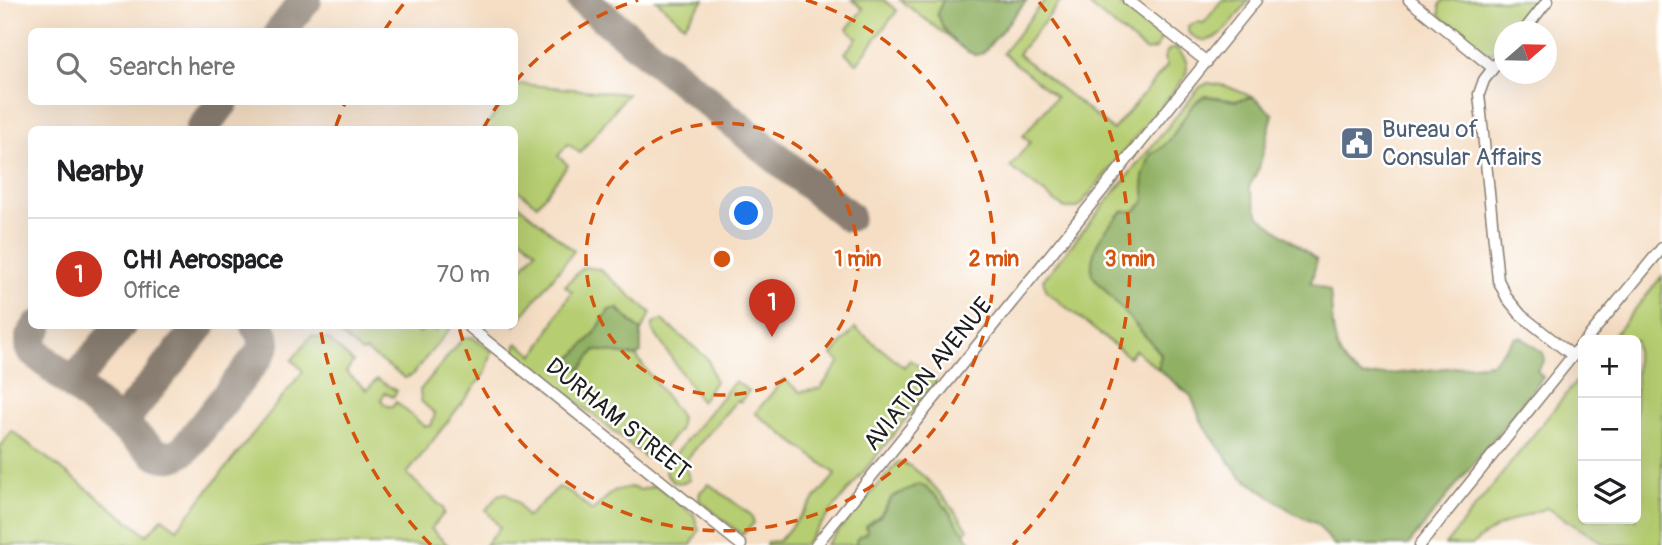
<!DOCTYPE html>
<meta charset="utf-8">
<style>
:root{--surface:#fff;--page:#f6f6f6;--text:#202124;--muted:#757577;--line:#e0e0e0;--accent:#c8321e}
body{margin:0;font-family:Pangolin,sans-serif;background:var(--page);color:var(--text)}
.controls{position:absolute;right:21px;bottom:21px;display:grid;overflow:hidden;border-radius:10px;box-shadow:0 7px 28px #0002}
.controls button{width:63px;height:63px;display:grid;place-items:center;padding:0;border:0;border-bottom:2px solid var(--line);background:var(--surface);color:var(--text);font:35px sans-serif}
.compass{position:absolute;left:1494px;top:21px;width:63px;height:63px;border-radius:50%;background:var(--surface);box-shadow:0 7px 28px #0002;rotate:70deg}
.you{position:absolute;left:747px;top:214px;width:24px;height:24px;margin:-18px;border:5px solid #fff;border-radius:50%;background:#1a73e8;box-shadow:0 0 0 10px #1a73e833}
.badge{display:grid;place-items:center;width:46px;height:46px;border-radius:50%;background:var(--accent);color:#fff;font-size:23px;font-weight:700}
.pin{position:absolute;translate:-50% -58px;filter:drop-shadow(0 2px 4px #0008)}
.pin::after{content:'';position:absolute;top:37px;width:24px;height:21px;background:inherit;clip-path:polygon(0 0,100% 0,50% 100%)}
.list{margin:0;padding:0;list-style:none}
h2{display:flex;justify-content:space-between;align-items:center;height:91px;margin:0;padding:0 28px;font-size:30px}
h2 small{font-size:23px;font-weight:400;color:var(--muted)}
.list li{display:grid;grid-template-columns:46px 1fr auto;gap:21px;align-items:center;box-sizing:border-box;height:112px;padding:0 28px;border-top:2px solid var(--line)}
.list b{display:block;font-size:26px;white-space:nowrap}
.list p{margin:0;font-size:23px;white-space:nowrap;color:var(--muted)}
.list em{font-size:23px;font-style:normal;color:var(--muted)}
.icon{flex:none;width:38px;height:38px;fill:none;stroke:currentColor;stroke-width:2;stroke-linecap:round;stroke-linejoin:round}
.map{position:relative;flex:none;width:1662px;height:545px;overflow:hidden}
.search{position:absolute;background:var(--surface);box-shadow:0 7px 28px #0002;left:28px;top:28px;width:490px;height:77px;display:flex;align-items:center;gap:18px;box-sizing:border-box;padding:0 24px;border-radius:10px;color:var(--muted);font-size:26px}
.panel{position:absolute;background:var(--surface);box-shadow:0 7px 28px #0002;left:28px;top:126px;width:490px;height:203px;border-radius:10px}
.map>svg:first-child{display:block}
.green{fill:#b6cd71;stroke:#697446;stroke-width:2}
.forest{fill:#90b063;stroke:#566640;stroke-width:2}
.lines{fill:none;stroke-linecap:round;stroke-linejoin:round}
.taxiway{stroke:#887d70;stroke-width:32}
.minor-casing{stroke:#887d70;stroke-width:13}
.minor{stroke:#fff;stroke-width:10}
.ring{fill:none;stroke:#d4530e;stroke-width:3.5;stroke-dasharray:12 9}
.labels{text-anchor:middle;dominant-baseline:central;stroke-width:5;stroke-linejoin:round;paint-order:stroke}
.service-label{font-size:24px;fill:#4e5e75;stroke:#fff;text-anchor:start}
.street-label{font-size:24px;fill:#1c1c1c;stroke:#fff}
.centre{fill:#d4530e;stroke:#fff;stroke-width:3.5}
.ring-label{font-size:21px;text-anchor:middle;font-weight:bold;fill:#d4530e;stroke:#fff;stroke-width:5;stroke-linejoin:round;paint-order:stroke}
</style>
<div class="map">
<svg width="1662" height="545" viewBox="0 0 1662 545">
<rect width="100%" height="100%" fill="#fff"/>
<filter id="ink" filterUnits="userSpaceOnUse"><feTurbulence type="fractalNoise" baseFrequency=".0143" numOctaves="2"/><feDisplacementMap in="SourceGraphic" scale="14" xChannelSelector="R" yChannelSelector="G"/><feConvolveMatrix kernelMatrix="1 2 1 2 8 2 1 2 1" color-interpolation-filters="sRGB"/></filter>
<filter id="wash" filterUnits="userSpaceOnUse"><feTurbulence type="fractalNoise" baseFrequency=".00686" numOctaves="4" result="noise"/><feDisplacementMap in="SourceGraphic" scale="28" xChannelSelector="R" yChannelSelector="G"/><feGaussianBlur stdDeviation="1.57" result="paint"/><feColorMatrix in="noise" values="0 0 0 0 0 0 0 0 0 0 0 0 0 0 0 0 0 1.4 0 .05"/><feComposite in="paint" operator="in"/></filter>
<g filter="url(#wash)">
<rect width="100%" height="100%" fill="#f5dec4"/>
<path class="green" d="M656 0H704L684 25Z
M852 0H884L897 11 857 63 845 53 857 38 847 29 863 9Z
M900 0H943L942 27 951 39Z
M1045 0H1062L1018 54 1113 130 1167 66 1164 58 1168 50 1176 48C1185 57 1190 63 1185 77L1078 208H1064L1010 167 1030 142 1023 136 1056 97 1003 53Z
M1114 0 1162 36 1156 49 1146 51 1091 7 1090 0Z
M1222 0H1249C1233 19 1214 57 1188 32V26L1197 22 1204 23Z
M1444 0H1539L1513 31 1504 32V42L1491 54 1483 52 1440 16V4Z
M1208 83 1226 86 1253 97 1235 101 1205 96 1192 106 1163 150 1158 151 1143 177 1145 201 1135 211H1124L1117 216 1092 275 1161 354 1158 369 1135 350 1129 357 1047 292 1043 280 1200 87Z
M519 84 627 94 580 153 568 144 558 156 568 165 537 205 515 188 514 130 483 129 505 102H514L515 90Z
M515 202 574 251 515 325V277L536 251 515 232Z
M583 267 599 269 651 313 641 331 618 308 609 310 595 333 570 360 571 369H581L595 350 636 356 681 417 679 430 655 458 645 457 514 351 517 343 534 355C549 336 556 312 572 292L565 286Z
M1662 276V545H1606L1547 508C1519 517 1494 525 1472 545H1445L1583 373V519H1636V340H1610Z
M662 320 708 359 715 381 701 402 652 329 653 324Z
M331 326H411L419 333 426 326 436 331 440 326H452L412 375 405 378 366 351 361 352Z
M855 328 904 367 910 360 934 377 936 382 804 545H766L767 542 779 541 836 474 755 413 784 379 800 392 820 389 840 362 832 355Z
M311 336 329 340 353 362 346 372 367 390 377 379 397 391 393 397 385 393 381 399 385 405 392 407 396 402 424 426H431L435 414 421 401 420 390 463 338 472 337 492 351 486 372 407 474 443 508 444 513 431 529 448 545H0V447L12 431 147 535 162 518 177 529 303 371 292 360Z
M735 381 749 391 740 402 737 400 684 462 690 480 683 483 673 482 665 472 670 460Z
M898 462C921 464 955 511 968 529L964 534 946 507 919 484 892 497 881 514 866 526 867 532 856 540V545H826Z
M709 484 751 515 754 523 742 535 699 500 700 492Z
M656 485 694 515 699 530 691 545H485L500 528 486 510 498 495 506 493 517 502 527 517 559 487 572 493 592 511 614 491 630 487 641 490Z"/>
<path class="forest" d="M943 0H1027L983 53 976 55C957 49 944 32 937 14Z
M1205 96 1235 101 1253 97 1273 114 1259 168 1249 187 1259 216 1317 260 1311 283 1330 291C1334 327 1329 358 1363 377L1492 363 1515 338 1521 337 1543 353 1545 360 1537 371 1543 377 1408 545H1334L1317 524 1295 514 1239 475 1203 425 1191 396 1158 369 1161 354 1092 275C1089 249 1104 228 1124 211H1135L1145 201 1143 177 1150 155C1181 140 1181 108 1205 96Z
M617 309 641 331V353L636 356 595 350 581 369H572L570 360 595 333 609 310Z
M919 484C944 495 955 527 975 545H856V540L867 532 866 526 881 515 892 497Z"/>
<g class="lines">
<path class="taxiway" d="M583 0 848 216
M280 32 306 0
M201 130 223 102
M38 326 31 337V349L155 453C167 458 175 458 185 449L259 355 265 344 261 330 256 326
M81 373 120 326
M130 432 127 421 129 413 200 326"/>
</g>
</g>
<g filter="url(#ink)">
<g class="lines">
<g class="minor-casing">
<path id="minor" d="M1128 0 1207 62
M1409 0 1493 68
M1523 32 1548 0
M1504 54 1484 80 1479 94 1498 280 1507 298 1521 315 1573 356
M468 326 741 545
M1586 340 1662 248
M816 545 1256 0
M1420 545 1583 343"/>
</g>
<use href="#minor" class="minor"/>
</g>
</g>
<g class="ring">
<circle cx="722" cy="259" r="136"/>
<path d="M483 129A272 272 0 0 1 499 103M515 82A272 272 0 0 1 638 0M806 0A272 272 0 1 1 459 327"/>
<path d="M431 545A408 408 0 0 1 320 326M336 126A408 408 0 0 1 345 103M384 31A408 408 0 0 1 405 2M1039 2A408 408 0 0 1 1013 545"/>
</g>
<defs>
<g id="civic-square" transform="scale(1.75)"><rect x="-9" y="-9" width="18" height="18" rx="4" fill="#5c6f8a" stroke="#fff"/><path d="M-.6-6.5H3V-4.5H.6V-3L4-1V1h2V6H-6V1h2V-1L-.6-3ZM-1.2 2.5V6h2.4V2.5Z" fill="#fff"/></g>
</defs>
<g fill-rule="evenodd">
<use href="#civic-square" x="1357" y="143"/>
</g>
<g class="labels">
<g class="service-label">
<text x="1382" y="129">Bureau of<tspan x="1382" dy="28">Consular Affairs</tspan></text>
</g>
<g class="street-label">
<text transform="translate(928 374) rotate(-51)">AVIATION AVENUE</text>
<text transform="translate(618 419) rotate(39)">DURHAM STREET</text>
</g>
</g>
<circle cx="722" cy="259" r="10" class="centre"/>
<g class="ring-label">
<text x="858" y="266">1 min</text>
<text x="994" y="266">2 min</text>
<text x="1130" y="266">3 min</text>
</g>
</svg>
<div class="controls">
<button>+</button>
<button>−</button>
<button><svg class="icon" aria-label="layers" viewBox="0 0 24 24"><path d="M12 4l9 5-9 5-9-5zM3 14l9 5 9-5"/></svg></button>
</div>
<svg class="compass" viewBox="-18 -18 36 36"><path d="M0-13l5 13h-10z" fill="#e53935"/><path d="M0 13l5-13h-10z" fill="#757577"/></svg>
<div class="you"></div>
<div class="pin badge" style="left:772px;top:337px">1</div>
<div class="search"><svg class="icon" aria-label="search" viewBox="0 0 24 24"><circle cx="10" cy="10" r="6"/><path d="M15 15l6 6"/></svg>Search here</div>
<section class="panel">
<h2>Nearby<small></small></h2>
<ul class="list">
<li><span class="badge">1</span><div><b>CHI Aerospace</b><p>Office</p></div><em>70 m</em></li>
</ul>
</section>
</div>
